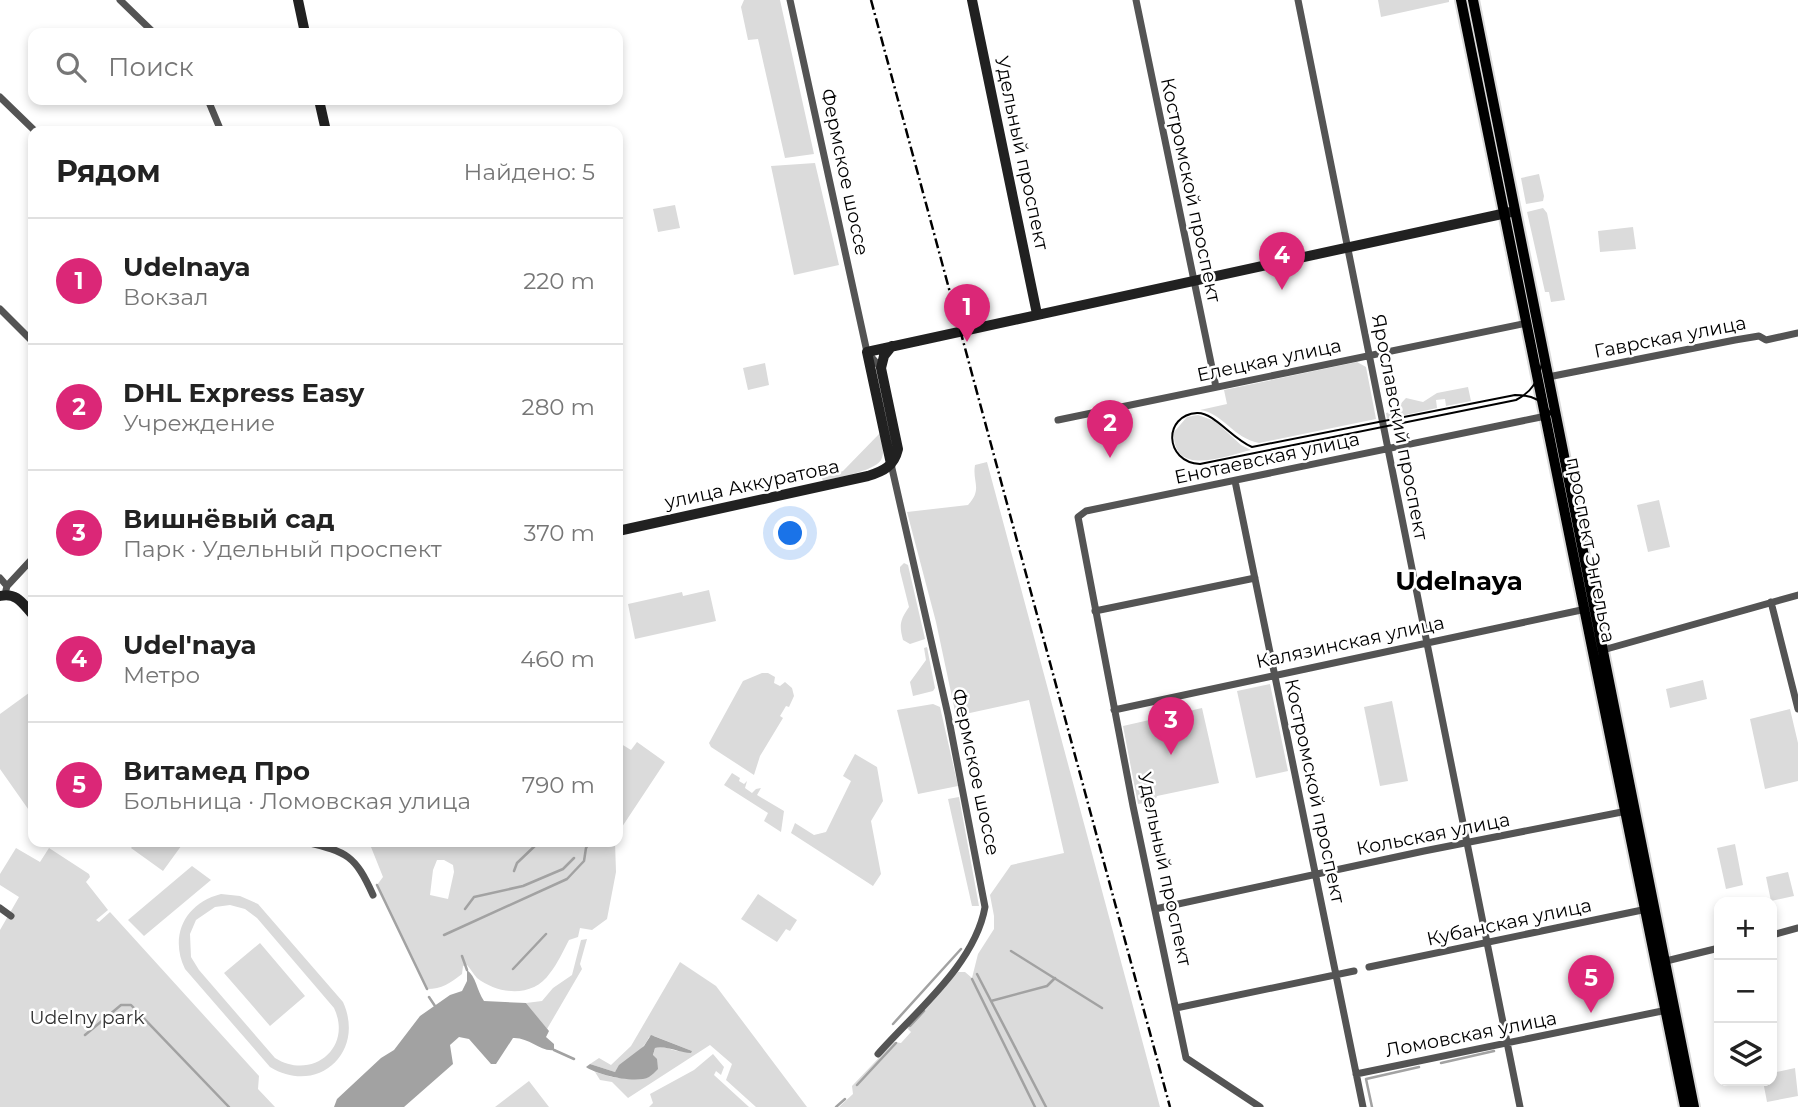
<!DOCTYPE html>
<html lang="ru">
<meta charset="utf-8">
<style>
:root{--surface:#fff;--page:#f2f2f2;--text:#222;--muted:#767676;--line:#e0e0e0;--accent:#db2777}
body{margin:0;font-family:Montserrat,sans-serif;background:var(--page);color:var(--text)}
.controls{position:absolute;right:21px;bottom:21px;display:grid;overflow:hidden;border-radius:14px;box-shadow:0 4px 10px #0003}
.controls button{width:63px;height:63px;display:grid;place-items:center;padding:0;border:0;border-bottom:2px solid var(--line);background:var(--surface);color:var(--text);font:35px sans-serif}
.you{position:absolute;left:791px;top:534px;width:24px;height:24px;margin:-18px;border:5px solid #fff;border-radius:50%;background:#1a73e8;box-shadow:0 0 0 10px #1a73e833}
.badge{display:grid;place-items:center;width:46px;height:46px;border-radius:50%;background:var(--accent);color:#fff;font-size:23px;font-weight:700}
.pin{position:absolute;translate:-50% -58px;filter:drop-shadow(0 2px 4px #0008)}
.pin::after{content:'';position:absolute;top:37px;width:24px;height:21px;background:inherit;clip-path:polygon(0 0,100% 0,50% 100%)}
.list{margin:0;padding:0;list-style:none}
h2{display:flex;justify-content:space-between;align-items:center;height:91px;margin:0;padding:0 28px;font-size:30px}
h2 small{font-size:23px;font-weight:400;color:var(--muted)}
.list li{display:grid;grid-template-columns:46px 1fr auto;gap:21px;align-items:center;box-sizing:border-box;height:126px;padding:0 28px;border-top:2px solid var(--line)}
.list b{display:block;font-size:26px;white-space:nowrap}
.list p{margin:0;font-size:23px;white-space:nowrap;color:var(--muted)}
.list em{font-size:23px;font-style:normal;color:var(--muted)}
.icon{flex:none;width:38px;height:38px;fill:none;stroke:currentColor;stroke-width:2;stroke-linecap:round;stroke-linejoin:round}
.map{position:relative;flex:none;width:1798px;height:1107px;overflow:hidden}
.search{position:absolute;background:var(--surface);box-shadow:0 4px 10px #0003;left:28px;top:28px;width:595px;height:77px;display:flex;align-items:center;gap:18px;box-sizing:border-box;padding:0 24px;border-radius:14px;color:var(--muted);font-size:26px}
.panel{position:absolute;background:var(--surface);box-shadow:0 4px 10px #0003;left:28px;top:126px;width:595px;height:721px;border-radius:14px}
.map>svg:first-child{display:block}
.green{fill:#dbdbdb;fill-rule:evenodd}
.water{fill:#a2a2a2}
.lines{fill:none;stroke-linecap:round;stroke-linejoin:round}
.stream{stroke:#a2a2a2;stroke-width:2.5}
.primary-casing{stroke:#dbdbdb;stroke-width:14}
.street{stroke:#545454;stroke-width:7}
.secondary{stroke:#212121;stroke-width:10}
.primary{stroke:#000;stroke-width:10}
.tram{stroke:#000;stroke-width:2}
.rail{stroke:#000;stroke-width:2.5;stroke-dasharray:10 3.5 2 3.5;stroke-linecap:butt}
.labels{text-anchor:middle;dominant-baseline:central;stroke-width:5;stroke-linejoin:round;paint-order:stroke}
.street-label{font-size:19px;fill:#000;stroke:#fff}
.park-label{font-size:19px;fill:#323232;stroke:#fff}
.district-label{font-size:26px;font-weight:bold;fill:#000;stroke:#fff}
</style>
<div class="map">
<svg width="1798" height="1107" viewBox="0 0 1798 1107">
<rect width="100%" height="100%" fill="#fff"/>
<path class="green" d="M744 0H780L814 154 785 158 758 39 748 40 741 7Z
M1378 0H1449V2L1381 17Z
M815 163 839 265 794 275 771 166Z
M1539 174 1544 196 1543 201 1526 204 1521 178Z
M675 205 680 228 658 232 653 209Z
M1543 208 1547 213 1565 300 1551 302 1549 292H1545L1527 212Z
M1633 227 1636 249 1600 252 1598 231Z
M1357 362 1366 367 1376 419 1259 443C1233 438 1223 413 1200 410L1227 404 1224 390Z
M765 363 769 385 748 390 743 368Z
M1468 387 1471 401 1446 406 1445 399 1436 400 1437 408 1387 419 1386 413 1394 411 1406 398 1423 402 1437 393Z
M1198 415 1215 421 1241 445 1251 450C1225 456 1172 478 1174 432L1187 417Z
M881 432C883 441 885 452 881 460 873 472 837 477 823 481L822 478 843 471Z
M987 462 1160 1107H839L853 1094 852 1086 894 1042 901 1043 911 1032 907 1028 958 972H965L972 978 978 954 994 929V916L990 895 1011 865 1064 853 1029 700 956 716 936 622 907 512 968 505C983 489 972 482 975 465Z
M1659 500 1670 547 1648 552 1637 505Z
M904 563 908 565 925 639 910 644 903 640C899 625 900 620 909 607L900 571V567Z
M709 590 716 621 635 639 628 604 682 592 683 596Z
M927 647 935 688 933 691 913 696 910 682 926 660 924 648Z
M762 673H768L775 677 774 683 780 686 785 682 792 688 794 696 789 707 786 706 780 716 783 718 760 756 754 775 711 747 709 743 743 681Z
M1703 680 1707 699 1670 708 1666 689Z
M1270 684 1288 771 1256 778 1237 691Z
M33 690V816L0 769V714Z
M1392 701 1408 781 1380 786 1364 707Z
M933 704 940 707 958 786 918 794 897 710Z
M1202 708 1219 783 1157 796 1155 801 1138 804 1123 726Z
M1790 709 1798 743V781L1765 789 1750 719Z
M618 742 631 750 637 742 665 762 618 833Z
M855 754 877 767 883 801 871 821 881 874 873 886 791 833 795 823 814 835 826 832 851 781 843 776Z
M732 773 740 778 739 781 744 784 747 781 745 788 752 793 756 789 761 788 757 795 784 811 781 832 764 821 768 813 724 785Z
M959 797 979 906H972L948 799Z
M136 842H184L163 871 131 848Z
M369 842H615L616 872 607 919 592 930 580 928 578 937 569 940C563 951 558 963 550 973 533 998 499 995 477 978 473 974 471 969 467 965L463 966 462 974C450 983 442 989 427 989L377 885 383 877ZM437 860H444L453 865 454 872 448 899 430 895 433 870Z
M1735 844 1743 885 1726 889 1717 848Z
M16 848 40 862 49 848 89 874 90 877 86 882 108 910 96 920 99 922 110 912 259 1076 258 1089 275 1107H0V930L19 897 0 885V874Z
M192 866 211 880 144 936 128 920Z
M1788 872 1794 896 1771 901 1766 877Z
M221 894 240 896 258 904 343 1002C366 1053 317 1096 270 1067L185 969C169 936 185 903 221 894ZM230 905 245 909 257 918 334 1008C353 1048 312 1081 275 1058L199 970 191 957 190 934 196 920 215 907Z
M758 894 797 920 790 931 786 929 777 942 741 919Z
M587 939 580 964 582 969 547 1029 526 1003 542 1001 553 988 572 975 581 940Z
M260 943 305 996 270 1026 224 973Z
M680 962 716 986 807 1107H756L726 1080 732 1064 710 1045 628 1098 612 1082 600 1080 595 1072 616 1078H628L653 1056 655 1048C668 1044 674 1055 692 1051L654 1036 649 1037C643 1052 625 1059 615 1072L590 1064 599 1058 611 1065 631 1046Z
M713 1054 724 1067 721 1075 716 1071 714 1075 749 1107H649L653 1103 650 1094 694 1070Z
M1795 1068 1798 1096 1767 1102 1763 1081H1772V1073Z
M529 1081 549 1107H495Z"/>
<path class="water" d="M467 970C476 976 477 991 484 1001L526 1003 549 1031 546 1037 554 1044V1050C540 1052 529 1037 513 1038L496 1064H491L469 1039 459 1037 450 1045 453 1064 404 1107H334L337 1099 381 1058 394 1050 420 1016 450 995 462 991 467 981Z
M651 1035 692 1051 691 1053C679 1053 666 1045 655 1048L653 1055 657 1059 658 1069C655 1072 652 1075 649 1077 636 1084 597 1075 586 1067L590 1064 615 1072 619 1065 644 1046Z"/>
<g class="lines">
<path class="stream" d="M514 871 517 863 539 842
M377 885 427 989
M465 909 474 897 523 886 563 869 574 858
M444 935 567 879 584 861 586 848 590 842
M1011 951 1102 1008
M462 956 467 970
M513 969 546 934
M977 974 1046 1107
M972 979 1035 1107
M429 997 435 1006
M991 1001 1047 986 1055 978
M893 1024 961 949
M910 1026 924 1011
M85 1035 121 1005H131L229 1107
M554 1050 574 1059
M1441 1063 1494 1051
M857 1085 896 1043
M836 1107 845 1099
M1372 1107 1366 1079 1419 1067"/>
<g class="primary-casing">
<path id="primary" d="M1461 0 1685 1107
M1473 0 1694 1107"/>
</g>
<path class="street" d="M120 0 154 33
M790 0 867 352 881 368
M1136 0 1216 387
M1298 0 1520 1107
M0 97 35 131
M208 100 221 131
M0 309 33 342
M1548 377 1735 340 1759 336 1766 340 1798 333
M1058 420 1527 323
M1235 481 1363 1107
M0 578 7 586 6 590
M7 586 33 558
M1771 602 1798 709
M1095 611 1255 578
M1603 650 1798 595
M1114 710 1586 609
M306 842C347 852 355 855 373 895
M0 908 11 916
M1155 909 1424 851 1627 811
M1772 935 1798 928
M1662 962 1719 948
M1369 967 1647 909
M1176 1008 1354 971
M878 1054C916 1011 975 964 985 907L948 715 891 464
M1356 1074 1667 1010
M1260 1107 1186 1058 1133 806 1078 517 1086 511 1546 416"/>
<path class="secondary" d="M298 0 305 33
M972 0 1037 314
M319 100 326 131
M891 464 867 352 1511 212
M618 531 868 476C884 471 894 466 898 449L881 368 884 356 892 346
M0 596C17 592 23 604 33 615"/>
<use href="#primary" class="primary"/>
<path class="tram" d="M1470 0 1692 1107
M1542 363C1538 381 1532 392 1516 400L1200 464C1164 462 1163 415 1197 413 1214 412 1232 439 1252 447L1515 395C1533 395 1543 400 1552 416"/>
<path class="rail" d="M871 0 1170 1107"/>
</g>
<g class="labels">
<g class="street-label">
<text transform="translate(1022 153) rotate(78)">Удельный проспект</text>
<text transform="translate(845 172) rotate(78)">Фермское шоссе</text>
<text transform="translate(1191 190) rotate(78)">Костромской проспект</text>
<text transform="translate(1670 337) rotate(-11)">Гаврская улица</text>
<text transform="translate(1269 360) rotate(-12)">Елецкая улица</text>
<text transform="translate(1400 427) rotate(79)">Ярославский проспект</text>
<text transform="translate(1267 458) rotate(-12)">Енотаевская улица</text>
<text transform="translate(752 484) rotate(-12)">улица Аккуратова</text>
<text transform="translate(1591 550) rotate(79)">проспект Энгельса</text>
<text transform="translate(1350 642) rotate(-12)">Калязинская улица</text>
<text transform="translate(976 772) rotate(78)">Фермское шоссе</text>
<text transform="translate(1315 791) rotate(78)">Костромской проспект</text>
<text transform="translate(1433 834) rotate(-11)">Кольская улица</text>
<text transform="translate(1165 869) rotate(78)">Удельный проспект</text>
<text transform="translate(1509 922) rotate(-12)">Кубанская улица</text>
<text transform="translate(1471 1034) rotate(-11)">Ломовская улица</text>
</g>
<g class="park-label">
<text x="87" y="1017">Udelny park</text>
</g>
<g class="district-label">
<text x="1459" y="581">Udelnaya</text>
</g>
</g>
</svg>
<div class="controls">
<button>+</button>
<button>−</button>
<button><svg class="icon" aria-label="layers" viewBox="0 0 24 24"><path d="M12 4l9 5-9 5-9-5zM3 14l9 5 9-5"/></svg></button>
</div>
<div class="you"></div>
<div class="pin badge" style="left:967px;top:342px">1</div>
<div class="pin badge" style="left:1110px;top:458px">2</div>
<div class="pin badge" style="left:1171px;top:755px">3</div>
<div class="pin badge" style="left:1282px;top:290px">4</div>
<div class="pin badge" style="left:1591px;top:1013px">5</div>
<div class="search"><svg class="icon" aria-label="search" viewBox="0 0 24 24"><circle cx="10" cy="10" r="6"/><path d="M15 15l6 6"/></svg>Поиск</div>
<section class="panel">
<h2>Рядом<small>Найдено: 5</small></h2>
<ul class="list">
<li><span class="badge">1</span><div><b>Udelnaya</b><p>Вокзал</p></div><em>220 m</em></li>
<li><span class="badge">2</span><div><b>DHL Express Easy</b><p>Учреждение</p></div><em>280 m</em></li>
<li><span class="badge">3</span><div><b>Вишнёвый сад</b><p>Парк · Удельный проспект</p></div><em>370 m</em></li>
<li><span class="badge">4</span><div><b>Udel'naya</b><p>Метро</p></div><em>460 m</em></li>
<li><span class="badge">5</span><div><b>Витамед Про</b><p>Больница · Ломовская улица</p></div><em>790 m</em></li>
</ul>
</section>
</div>
